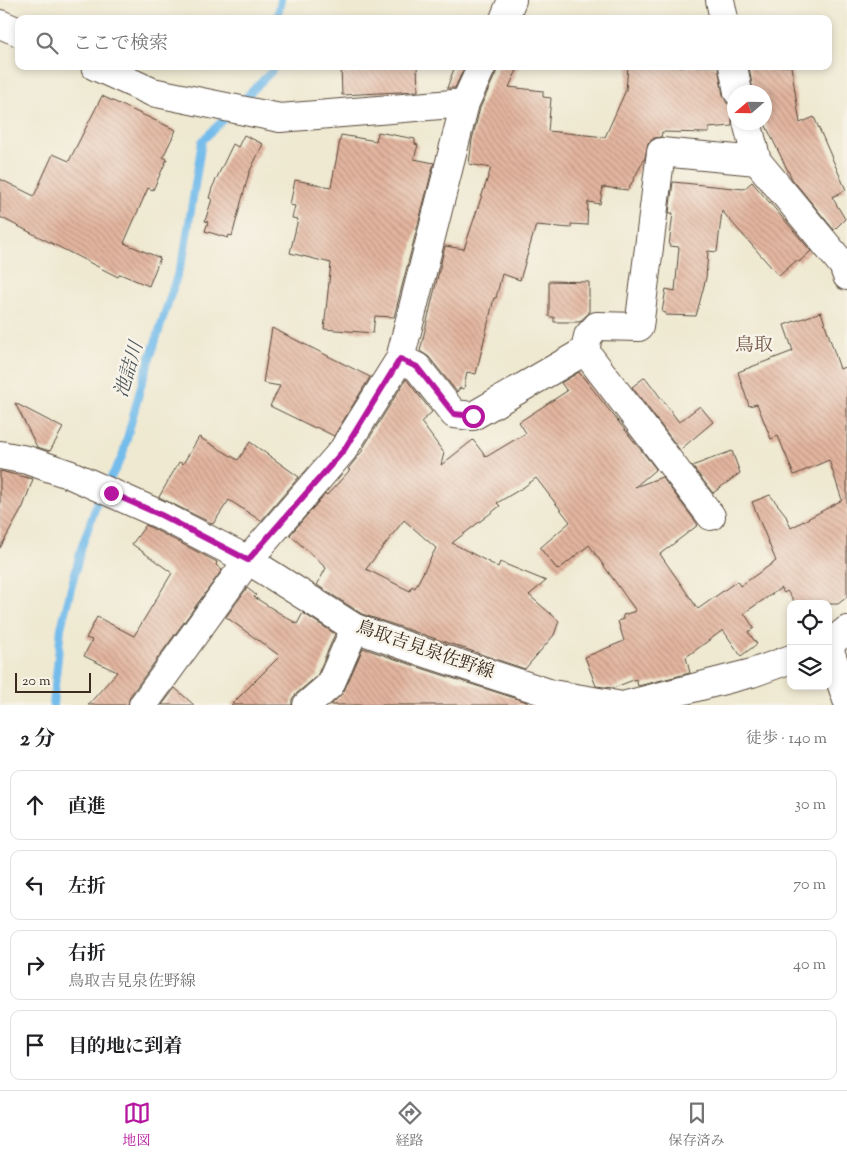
<!DOCTYPE html>
<html lang="ja">
<meta charset="utf-8">
<style>
:root{--surface:#fff;--page:#f2f2f2;--text:#202124;--muted:#757577;--line:#e0e0e0;--accent:#b5179e}
body{margin:0;font-family:"Sorts Mill Goudy","Noto Serif JP",serif;background:var(--page);color:var(--text)}
.controls{position:absolute;right:15px;bottom:15px;display:grid;overflow:hidden;border-radius:10px;box-shadow:0 2px 8px #0003}
.controls button{width:45px;height:45px;display:grid;place-items:center;padding:0;border:0;border-bottom:1px solid var(--line);background:var(--surface);color:var(--text);font:25px sans-serif}
.compass{position:absolute;left:727px;top:85px;width:45px;height:45px;border-radius:50%;background:var(--surface);box-shadow:0 2px 8px #0003;rotate:250deg}
.scale{position:absolute;left:15px;bottom:12px;width:76px;box-sizing:border-box;padding-left:5px;border:2px solid #3b2a1e;border-top:0;font-size:14px;line-height:18px;white-space:nowrap;color:#3b2a1e;-webkit-text-stroke:4px #f7f3e8;paint-order:stroke}
.stop{position:absolute;width:15px;height:15px;margin:-11px;border:4px solid #b5179e;border-radius:50%;background:#fff}
.stop.end{background:#b5179e;border-color:#fff;box-shadow:0 1px 5px #0008}
.list{margin:0;padding:0;list-style:none}
h2{display:flex;justify-content:space-between;align-items:center;height:65px;margin:0;padding:0 20px;font-size:21px}
h2 small{font-size:16px;font-weight:400;color:var(--muted)}
.list li{display:grid;grid-template-columns:32px 1fr auto;gap:15px;align-items:center;box-sizing:border-box;height:70px;margin:0 10px 10px;padding:0 10px;border:1px solid var(--line);border-radius:10px}
.list b{display:block;font-size:19px;white-space:nowrap}
.list p{margin:0;font-size:16px;white-space:nowrap;color:var(--muted)}
.list em{font-size:16px;font-style:normal;color:var(--muted)}
.icon{flex:none;width:28px;height:28px;fill:none;stroke:currentColor;stroke-width:2;stroke-linecap:round;stroke-linejoin:round}
.map{position:relative;flex:none;width:847px;height:705px;overflow:hidden}
.search{position:absolute;background:var(--surface);box-shadow:0 2px 8px #0003;left:15px;right:15px;top:15px;height:55px;display:flex;align-items:center;gap:12px;box-sizing:border-box;padding:0 18px;border-radius:10px;color:var(--muted);font-size:19px}
.sheet{height:385px;background:var(--surface)}
nav{display:flex;justify-content:space-around;align-items:center;box-sizing:border-box;height:70px;border-top:1px solid var(--line);background:var(--surface);font-size:14px;color:var(--muted)}
nav a{display:grid;justify-items:center;gap:2px}
nav .on{color:var(--accent)}
.map>svg:first-child{display:block}
.lines{fill:none;stroke-linecap:round;stroke-linejoin:round}
.stream{stroke:#73bceb;stroke-width:8}
.building{fill:url(#building-back-hatch);fill-rule:evenodd}
.street-casing{stroke:#564739;stroke-width:30}
.secondary-casing{stroke:#564739;stroke-width:30}
.street{stroke:#fff;stroke-width:28}
.secondary{stroke:#fff;stroke-width:28}
.route{stroke:#b5179e;stroke-width:6}
.labels{text-anchor:middle;dominant-baseline:central;stroke-width:5;stroke-linejoin:round;paint-order:stroke}
.street-label{font-size:18px;fill:#3b2a1e;stroke:#f7f3e8}
.neighbourhood-label{font-size:19px;fill:#765b4b;stroke:#f7f3e8}
.water-label{font-size:19px;font-style:italic;fill:#4c565c;stroke:#f7f3e8}
</style>
<div class="map">
<svg width="847" height="705" viewBox="0 0 847 705">
<defs>
<pattern id="building-back-hatch" width="6" height="6" patternUnits="userSpaceOnUse" patternTransform="scale(1.25)"><rect width="6" height="6" fill="#e3b59f"/><path d="M-1 5l2 2M0 0l6 6M5-1l2 2" fill="none" stroke="#b99381"/></pattern>
</defs>
<rect width="100%" height="100%" fill="#f7f3e8"/>
<filter id="ink" filterUnits="userSpaceOnUse"><feTurbulence type="fractalNoise" baseFrequency=".02" numOctaves="2"/><feDisplacementMap in="SourceGraphic" scale="10" xChannelSelector="R" yChannelSelector="G"/><feConvolveMatrix kernelMatrix="1 2 1 2 8 2 1 2 1" color-interpolation-filters="sRGB"/></filter>
<filter id="wash" filterUnits="userSpaceOnUse"><feTurbulence type="fractalNoise" baseFrequency=".0096" numOctaves="4" result="noise"/><feDisplacementMap in="SourceGraphic" scale="20" xChannelSelector="R" yChannelSelector="G"/><feGaussianBlur stdDeviation="1.12" result="paint"/><feColorMatrix in="noise" values="0 0 0 0 0 0 0 0 0 0 0 0 0 0 0 0 0 1.4 0 .05"/><feComposite in="paint" operator="in"/></filter>
<g filter="url(#wash)">
<rect width="100%" height="100%" fill="#efe9d1"/>
<g class="lines">
<path class="stream" d="M277 19 281 0
M240 103 272 71V66
M53 705 61 628 81 549 97 503 122 457 141 386 184 254 202 141 230 113"/>
</g>
<g id="blocks">
<path class="building" d="M341 66H417L418 91 342 95Z
M455 66H465L455 88H447Z
M497 66H519L509 87 543 91V97L551 98 548 131 605 137 626 90 628 66H718L723 95 727 103 734 107V113L732 118V126L709 128V133L662 132 661 137 654 138 648 143 645 158 628 190 603 187 600 204 588 202 587 225 571 224V228L536 225 520 280 502 274 496 298H494L476 374 467 372 464 389 460 388 457 392 429 357 420 351 445 246 464 249 491 168 469 164 472 140 480 108 496 73Z
M749 66H791L800 123 814 117 846 190 832 197 845 219 834 230 792 179 764 122V92H753Z
M102 96 176 130 163 157 167 159 153 190 148 188 124 243 160 258 149 286 120 274 118 277 0 217V179L34 196 53 154 69 161Z
M378 132 415 139V144L418 145 414 159 434 163 394 317 375 316 373 333 324 329 331 263 290 253 298 219 292 218 295 206 290 205 295 180 331 187 341 135 376 141Z
M244 135 263 144 249 173 232 236 229 235 228 238 205 231 208 222 205 221 212 199 209 198 212 188 233 144 238 147Z
M673 182 744 189 752 182 811 251 799 262 797 260 779 276 722 211 717 252 708 251 706 278 696 316 665 315 666 313 662 312 666 289 675 291 679 247 669 246 673 213H669Z
M549 281 589 282V313L579 322H554V317H549Z
M821 312 840 369 847 366V597L838 604H796L787 591 784 593 781 588 744 613 754 628 748 632 757 644 741 656 723 630 686 657 690 673 638 686 636 679 613 688 596 686 585 657 624 641 618 621 623 619V615L636 611 589 545 558 570 540 548 570 522 536 478 524 487 497 503 500 506 452 543 498 567 500 562 546 581 529 595 559 621 554 635 525 669 362 614 317 585 326 568 290 535 325 494 327 495 350 470 348 469 363 450H362L406 379 432 412 421 422 444 453 441 465 473 440 486 457 526 433 519 422 567 391 561 383 579 372 656 469 635 487 662 477 698 525 660 554 698 609 737 581 740 586 776 561 752 502 770 495 785 514 791 528 842 500 829 460 794 475 778 436 771 439 757 404 749 406 738 372 793 351 784 325ZM404 520 436 548 415 588 412 586 410 591 366 569Z
M272 328 370 377 334 436 316 427 315 428 270 406 280 386 263 383Z
M645 377 679 422 700 406 713 422 680 450 632 387Z
M15 403 63 428 50 451 37 447Z
M199 437 238 460 250 442 299 477 261 521 229 500 213 524 159 497 179 462 183 464Z
M732 451 740 473 713 493 692 466Z
M0 471 33 479 23 507 0 548Z
M146 525 217 562 216 565 222 570 130 696 128 705H88L117 672 84 656 92 640 86 638 97 617 134 636 172 573 132 544Z
M247 588 256 595 254 597 297 624 303 613 335 634 317 676 296 694 292 699V705H231L280 656 226 617Z
M363 648 427 670 527 702 526 705H331L344 691Z
M175 688 194 705H162Z"/>
</g>
</g>
<g filter="url(#ink)">
<use href="#blocks" fill-opacity="0" stroke="#564739" stroke-width="1"/>
<g class="lines">
<g class="street-casing">
<path id="street" d="M720 0 724 19
M504 19 512 0
M0 24 19 32
M95 66 152 92 280 118 465 103
M733 66 738 92
M747 122 757 161 843 265 847 276
M585 351 711 516
M400 359 417 367 454 414 473 416 585 351 588 336 597 326 639 327 661 152 757 161
M828 645 847 700
M143 705 248 560 343 450 400 359 465 103 482 66
M307 705 330 685 355 628"/>
</g>
<g class="secondary-casing">
<path id="secondary" d="M0 455 27 460 71 475 161 515 248 560 355 628 432 655 552 694 617 705
M828 645 847 630
M626 705 752 673 791 659"/>
</g>
<use href="#street" class="street"/>
<use href="#secondary" class="secondary"/>
</g>
</g>
<g class="lines" filter="url(#ink)">
<path class="route" d="M111 493 161 515 248 560 344 450 400 359 417 367 454 414 473 416"/>
</g>
<g class="labels">
<g class="street-label">
<text transform="translate(425 651) rotate(19)">鳥取吉見泉佐野線</text>
</g>
<g class="neighbourhood-label">
<text x="754" y="346">鳥取</text>
</g>
<g class="water-label">
<text transform="translate(130 370) rotate(-73)">池詰川</text>
</g>
</g>
</svg>
<div class="controls">
<button><svg class="icon" aria-label="locate" viewBox="0 0 24 24"><circle cx="12" cy="12" r="6"/><path d="M12 2v4M12 18v4M2 12h4M18 12h4"/></svg></button>
<button><svg class="icon" aria-label="layers" viewBox="0 0 24 24"><path d="M12 4l9 5-9 5-9-5zM3 14l9 5 9-5"/></svg></button>
</div>
<svg class="compass" viewBox="-18 -18 36 36"><path d="M0-13l5 13h-10z" fill="#e53935"/><path d="M0 13l5-13h-10z" fill="#757577"/></svg>
<div class="scale">20 m</div>
<div class="stop" style="left:473px;top:416px"></div>
<div class="stop end" style="left:111px;top:493px"></div>
<div class="search"><svg class="icon" aria-label="search" viewBox="0 0 24 24"><circle cx="10" cy="10" r="6"/><path d="M15 15l6 6"/></svg>ここで検索</div>
</div>
<section class="sheet">
<h2>2 分<small>徒歩 · 140 m</small></h2>
<ul class="list">
<li><svg class="icon" aria-label="ahead" viewBox="0 0 24 24"><path d="M12 20V5M6 11l6-6 6 6"/></svg><div><b>直進</b></div><em>30 m</em></li>
<li><svg class="icon" aria-label="left" viewBox="0 0 24 24"><path d="M17 20v-9H6M10 6l-5 5 5 5"/></svg><div><b>左折</b></div><em>70 m</em></li>
<li><svg class="icon" aria-label="right" viewBox="0 0 24 24"><path d="M7 20v-9h11M14 6l5 5-5 5"/></svg><div><b>右折</b><p>鳥取吉見泉佐野線</p></div><em>40 m</em></li>
<li><svg class="icon" aria-label="arrive" viewBox="0 0 24 24"><path d="M6 21V4h12l-3 4 3 4H6"/></svg><div><b>目的地に到着</b></div></li>
</ul>
</section>
<nav>
<a class="on"><svg class="icon" aria-label="map" viewBox="0 0 24 24"><path d="M3 6l6-2 6 2 6-2v14l-6 2-6-2-6 2zM9 4v14M15 6v14"/></svg>地図</a>
<a><svg class="icon" aria-label="directions" viewBox="0 0 24 24"><path d="M12 3l9 9-9 9-9-9zM9 14v-3h6M13 9l2 2-2 2"/></svg>経路</a>
<a><svg class="icon" aria-label="saved" viewBox="0 0 24 24"><path d="M7 4h10v16l-5-4-5 4z"/></svg>保存済み</a>
</nav>
